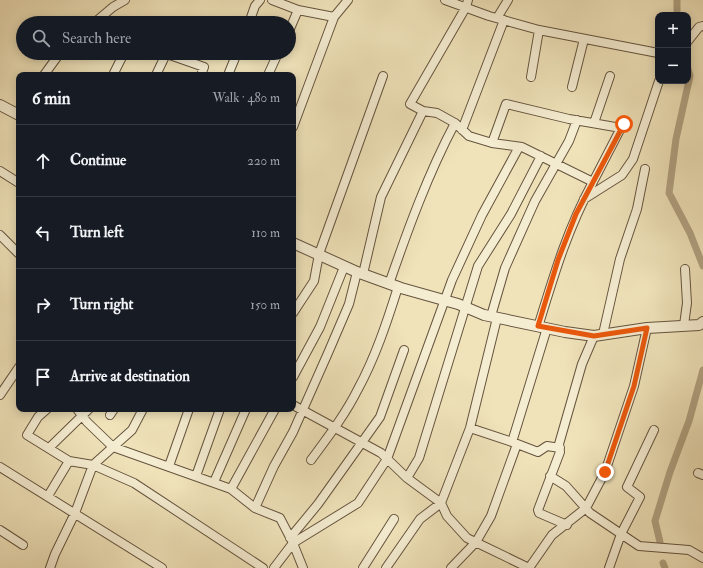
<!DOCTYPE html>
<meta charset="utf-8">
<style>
:root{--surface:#171b24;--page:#242831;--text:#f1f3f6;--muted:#9ea1a6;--line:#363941}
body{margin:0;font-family:"IM FELL Double Pica",serif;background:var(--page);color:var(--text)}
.controls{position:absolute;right:12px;top:12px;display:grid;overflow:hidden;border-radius:8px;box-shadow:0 2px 10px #0003}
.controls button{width:36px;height:36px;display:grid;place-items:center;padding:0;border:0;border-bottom:1px solid var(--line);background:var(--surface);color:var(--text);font:20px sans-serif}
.stop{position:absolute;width:12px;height:12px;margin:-9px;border:3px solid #ea580c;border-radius:50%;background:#fff}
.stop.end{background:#ea580c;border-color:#fff;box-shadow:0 1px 4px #0008}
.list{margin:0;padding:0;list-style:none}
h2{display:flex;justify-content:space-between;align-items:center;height:52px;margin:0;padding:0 16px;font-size:17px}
h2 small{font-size:13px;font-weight:400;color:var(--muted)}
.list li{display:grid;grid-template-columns:26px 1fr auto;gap:12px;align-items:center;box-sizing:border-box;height:72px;padding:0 16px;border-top:1px solid var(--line)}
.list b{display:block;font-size:15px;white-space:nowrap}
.list em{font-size:13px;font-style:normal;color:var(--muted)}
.icon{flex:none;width:22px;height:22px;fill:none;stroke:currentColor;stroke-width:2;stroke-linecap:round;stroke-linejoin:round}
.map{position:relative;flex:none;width:703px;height:568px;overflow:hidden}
.search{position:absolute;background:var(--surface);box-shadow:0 2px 10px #0003;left:16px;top:16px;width:280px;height:44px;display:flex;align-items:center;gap:10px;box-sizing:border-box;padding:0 14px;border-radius:22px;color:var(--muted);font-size:15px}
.panel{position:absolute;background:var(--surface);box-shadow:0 2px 10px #0003;left:16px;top:72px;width:280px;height:340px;border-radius:8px}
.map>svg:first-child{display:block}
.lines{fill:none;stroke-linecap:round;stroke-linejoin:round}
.canal{stroke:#b1a282;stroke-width:7}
.minor-casing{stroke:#65543e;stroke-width:10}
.tertiary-casing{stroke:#65543e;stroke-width:12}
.minor{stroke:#f5edd2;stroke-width:8}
.tertiary{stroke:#f5edd2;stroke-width:10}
.route{stroke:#ea580c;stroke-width:5}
</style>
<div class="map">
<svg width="703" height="568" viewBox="0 0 703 568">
<rect width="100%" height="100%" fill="#f0e3ba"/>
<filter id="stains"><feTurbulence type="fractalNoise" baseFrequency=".005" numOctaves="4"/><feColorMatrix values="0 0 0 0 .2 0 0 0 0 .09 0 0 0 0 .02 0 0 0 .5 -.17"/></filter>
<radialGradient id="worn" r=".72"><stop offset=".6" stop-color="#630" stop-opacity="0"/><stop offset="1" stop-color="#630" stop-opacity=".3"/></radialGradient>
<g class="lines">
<path class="canal" d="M677 0V15
M688 69 690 76 676 139 669 193 690 233 703 266
M660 542 655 521 670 472 689 421 703 370
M663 563 665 568"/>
<g class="minor-casing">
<path id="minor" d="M272 0 298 10 334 17
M445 0 489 16 539 30 658 53
M497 18 508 0
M94 23 113 7 125 0
M249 23 255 6 260 0
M289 31 298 10
M688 41 699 27 703 26
M164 53 204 67 201 75
M44 75 60 53
M113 75 124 53
M156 75 166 54
M228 75 237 53
M268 75 278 53
M531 77 539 30
M572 87 584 39
M455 123 469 136 492 143 522 147 593 182C567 230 554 275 538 327
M594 123 610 76
M293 127 334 17 348 0
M462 130 504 20
M492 143 506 104 569 119 621 128
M0 171 19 183
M593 182 623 124
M584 199 622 175 633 159 659 81
M0 235 19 254
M363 274 381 197 423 111 410 104 466 7 468 0
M389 284C408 229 428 174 455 123L437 113 423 111
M293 313 314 281 319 254 383 76
M491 316 505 268 535 201 569 141 577 120
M684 325 687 303 685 269
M547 328 512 442 538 452 547 446 560 448
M603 334 620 259 637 209 645 169
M293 377 320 327 344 267
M0 395 19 367
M293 405 381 453 407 478 441 503 447 516 467 538 529 568
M47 409 38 417 27 435 69 461 93 465 134 483 263 568
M77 409 87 422 113 447 231 489 255 508
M110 415 114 409
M470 428 512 442
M49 448 89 409
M311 460C328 437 345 415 358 389 375 358 387 322 398 287
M169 466 189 409
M0 467 162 568
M698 473 703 475
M196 476 220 409
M550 476 566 486 590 513 639 546 689 550 703 558
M407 478 419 458 478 266 511 214 541 156
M214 482 246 409
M231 489 275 409
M48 496 69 461
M567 525 539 513 538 510 560 452 559 444 582 364 594 336
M0 530 23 545
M290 538 318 504 380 417 404 350
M50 568 55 554 75 513 93 465 132 430 143 409
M274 568 293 543 280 518 255 508 274 466 293 432 328 353 349 304 357 272
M303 568 293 543 358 503 387 459 452 280 482 215 519 147
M363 568 394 519
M386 568 420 519 441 503 470 428 497 318
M451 568 476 542 491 516 517 444
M529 568 552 535 586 508 605 472 634 386 647 328
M609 568 621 534 640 497 627 487 654 430"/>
</g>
<g class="tertiary-casing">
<path id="tertiary" d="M0 105 19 115
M293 243 357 272 401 288 458 304 484 315 565 332 594 336 647 328 699 325 703 322"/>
</g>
<use href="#minor" class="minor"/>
<use href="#tertiary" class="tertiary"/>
</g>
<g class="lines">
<path class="route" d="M605 472 634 386 647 328 594 336 538 326 558 260 576 214 624 124"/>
</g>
<rect width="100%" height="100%" filter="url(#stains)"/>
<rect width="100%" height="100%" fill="url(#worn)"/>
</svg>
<div class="controls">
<button>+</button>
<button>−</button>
</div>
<div class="stop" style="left:624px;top:124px"></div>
<div class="stop end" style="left:605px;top:472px"></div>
<div class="search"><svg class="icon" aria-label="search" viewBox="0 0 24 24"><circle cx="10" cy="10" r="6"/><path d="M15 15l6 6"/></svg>Search here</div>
<section class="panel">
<h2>6 min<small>Walk · 480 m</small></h2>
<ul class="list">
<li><svg class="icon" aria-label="ahead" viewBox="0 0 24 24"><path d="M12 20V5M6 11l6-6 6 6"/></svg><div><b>Continue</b></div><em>220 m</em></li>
<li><svg class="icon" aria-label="left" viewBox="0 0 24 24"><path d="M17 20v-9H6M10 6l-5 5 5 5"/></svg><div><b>Turn left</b></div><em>110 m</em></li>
<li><svg class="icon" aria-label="right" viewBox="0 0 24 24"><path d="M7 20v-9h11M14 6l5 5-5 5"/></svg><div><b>Turn right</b></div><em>150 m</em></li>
<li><svg class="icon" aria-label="arrive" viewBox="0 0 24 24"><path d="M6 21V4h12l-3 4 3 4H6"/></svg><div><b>Arrive at destination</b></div></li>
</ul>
</section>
</div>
